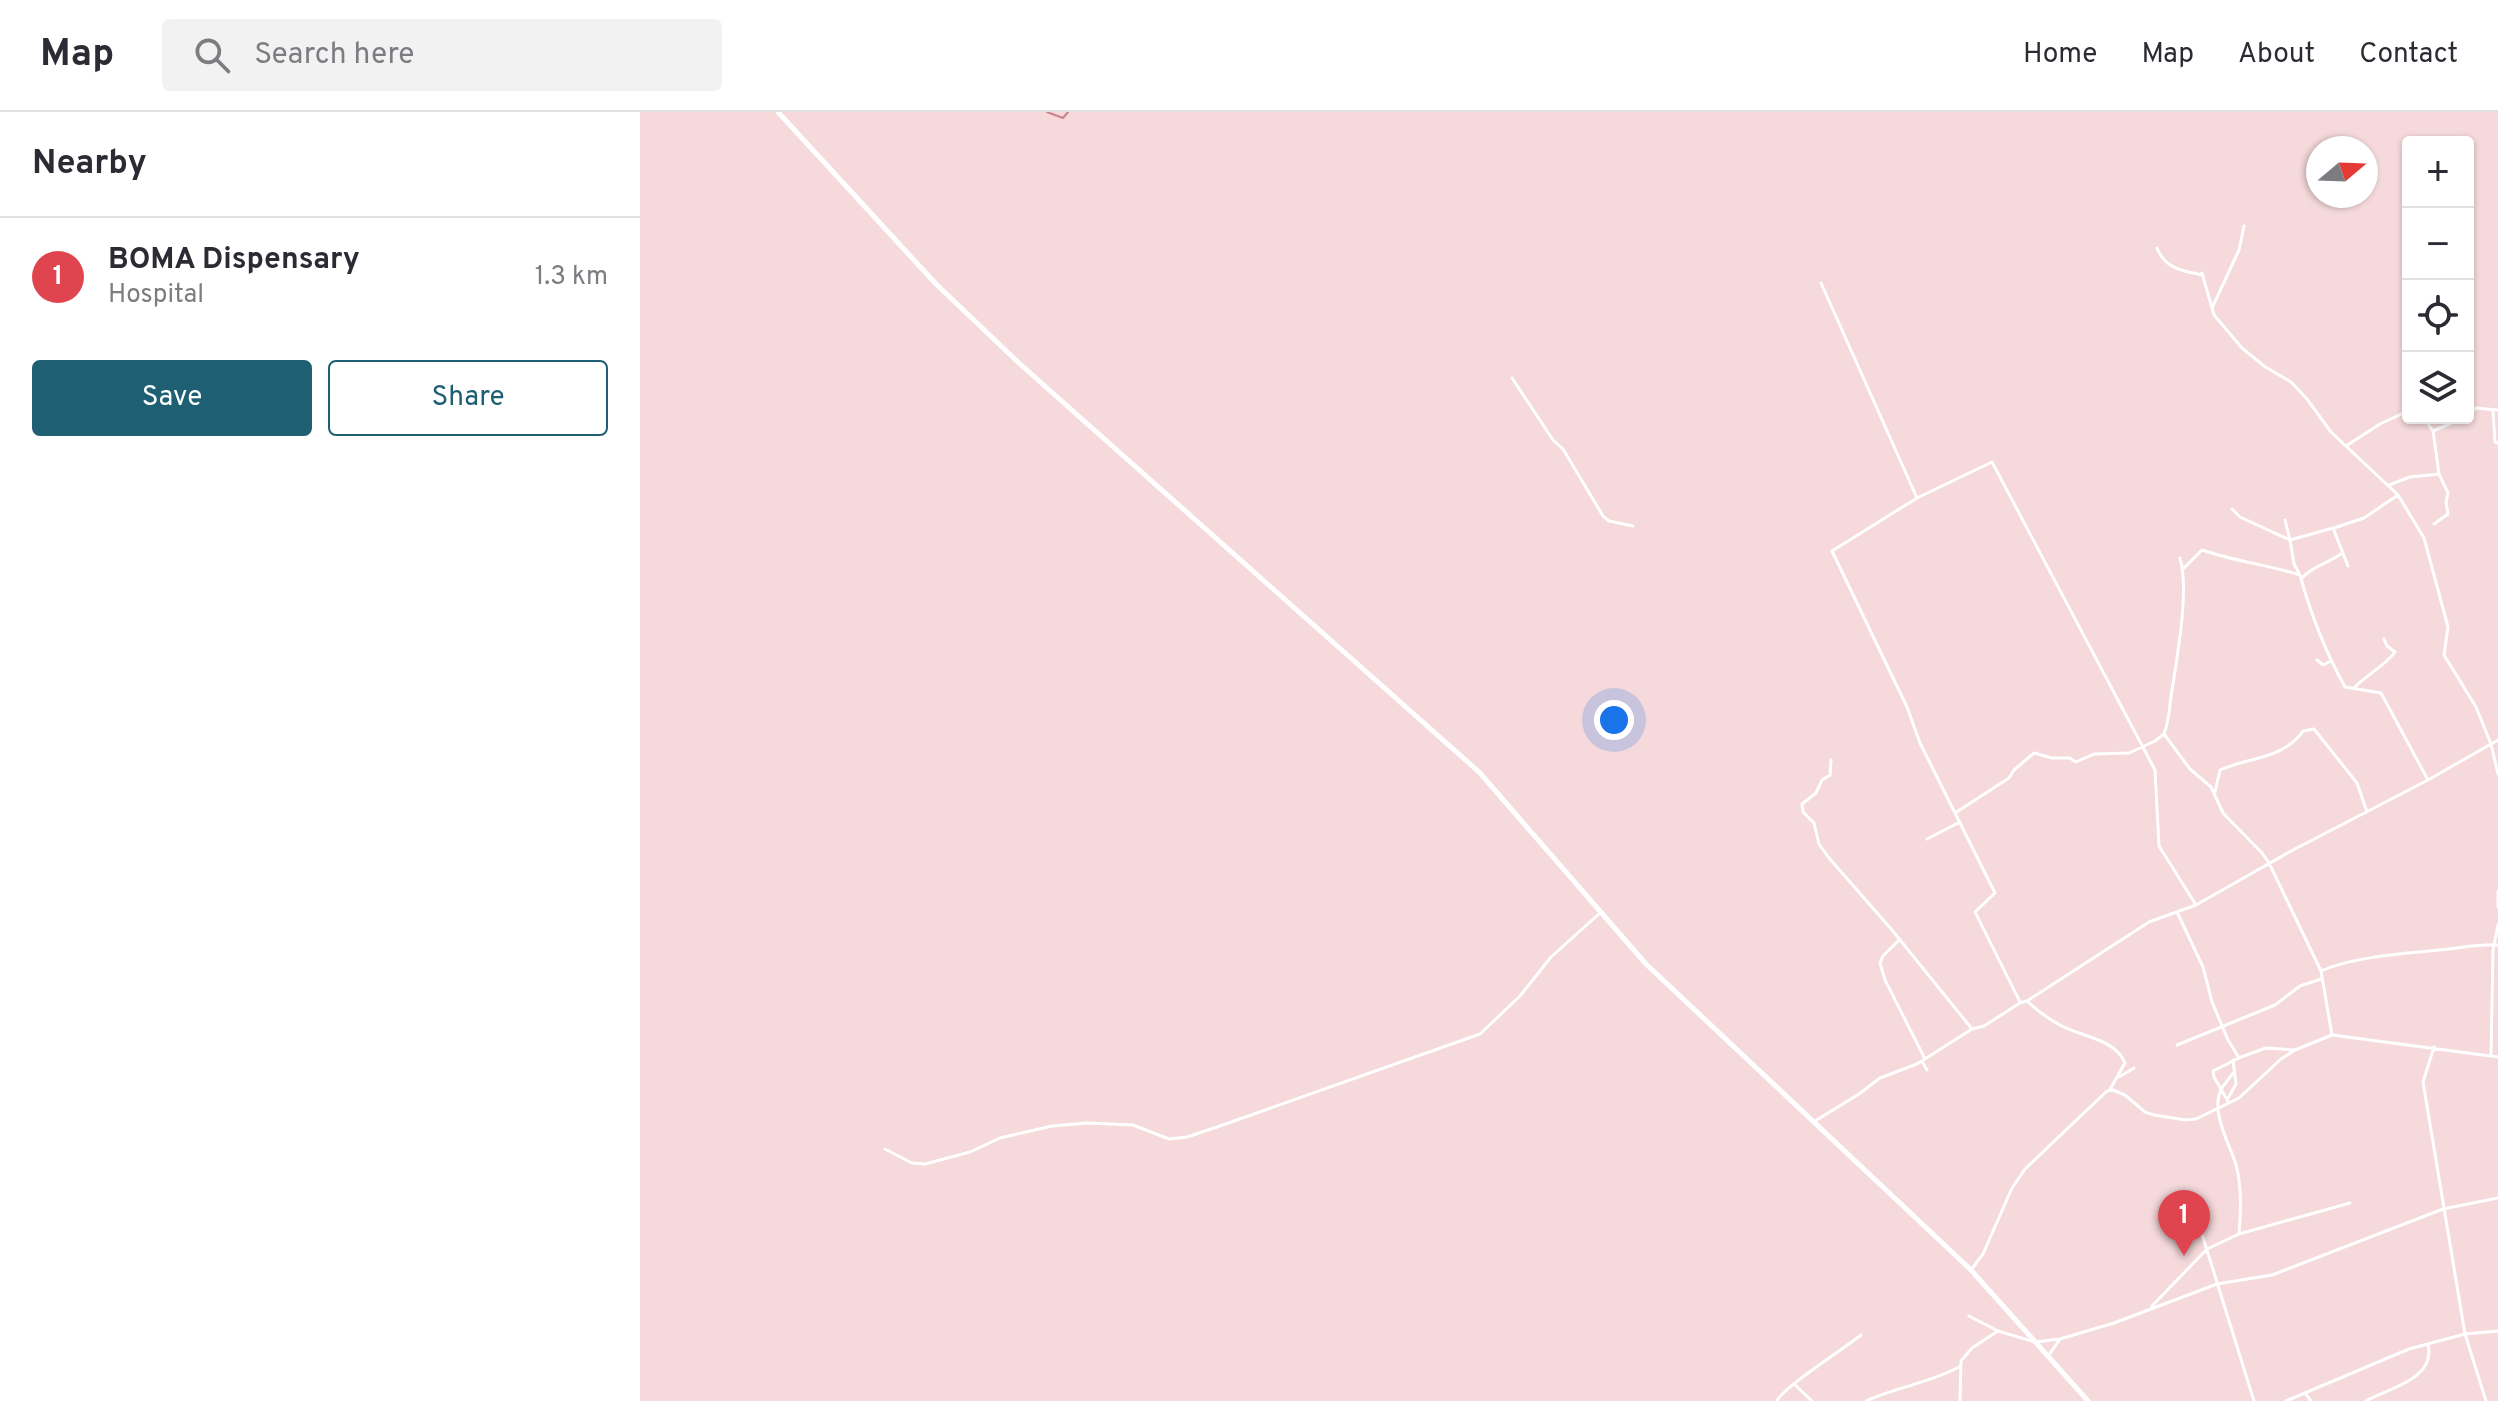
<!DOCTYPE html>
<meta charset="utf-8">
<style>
:root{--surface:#fff;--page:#f2f2f3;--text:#2b2b33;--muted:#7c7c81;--line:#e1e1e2;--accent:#1e5f74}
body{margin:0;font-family:Overpass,sans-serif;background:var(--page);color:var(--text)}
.controls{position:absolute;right:24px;top:24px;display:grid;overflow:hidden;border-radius:8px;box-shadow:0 2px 6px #0004}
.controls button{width:72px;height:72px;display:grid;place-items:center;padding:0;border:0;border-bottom:2px solid var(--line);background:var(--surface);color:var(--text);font:40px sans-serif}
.compass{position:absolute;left:1666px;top:24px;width:72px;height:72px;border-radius:50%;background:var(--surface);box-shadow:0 2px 6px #0004;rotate:71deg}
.you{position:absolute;left:974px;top:608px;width:28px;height:28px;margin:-20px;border:6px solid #fff;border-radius:50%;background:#1a73e8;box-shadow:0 0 0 12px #1a73e833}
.badge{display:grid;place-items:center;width:52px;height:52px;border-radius:50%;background:var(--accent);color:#fff;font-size:26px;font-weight:700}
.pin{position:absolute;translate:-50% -66px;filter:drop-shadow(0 2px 4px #0008)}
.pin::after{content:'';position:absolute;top:42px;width:28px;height:24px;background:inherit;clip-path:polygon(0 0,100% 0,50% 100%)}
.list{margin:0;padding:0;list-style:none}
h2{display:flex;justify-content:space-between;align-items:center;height:104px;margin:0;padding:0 32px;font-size:34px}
h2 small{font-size:26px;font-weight:400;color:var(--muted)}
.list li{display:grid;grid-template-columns:52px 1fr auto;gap:24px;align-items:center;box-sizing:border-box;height:120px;padding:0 32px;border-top:2px solid var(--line)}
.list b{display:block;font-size:30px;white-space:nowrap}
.list p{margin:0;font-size:26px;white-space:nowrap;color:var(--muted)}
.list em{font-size:26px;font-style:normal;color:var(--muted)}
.actions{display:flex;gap:16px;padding:24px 32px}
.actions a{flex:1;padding:18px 0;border:2px solid var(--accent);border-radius:8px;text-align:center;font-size:28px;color:var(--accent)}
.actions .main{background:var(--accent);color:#fff}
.icon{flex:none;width:44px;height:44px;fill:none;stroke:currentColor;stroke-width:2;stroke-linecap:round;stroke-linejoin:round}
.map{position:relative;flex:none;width:1858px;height:1289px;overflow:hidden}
header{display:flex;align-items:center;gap:48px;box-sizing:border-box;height:112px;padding:0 40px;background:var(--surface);border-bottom:2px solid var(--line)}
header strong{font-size:38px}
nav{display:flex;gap:44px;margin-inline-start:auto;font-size:28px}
.search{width:560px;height:72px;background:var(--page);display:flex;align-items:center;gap:20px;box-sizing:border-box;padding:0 28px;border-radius:8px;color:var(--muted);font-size:30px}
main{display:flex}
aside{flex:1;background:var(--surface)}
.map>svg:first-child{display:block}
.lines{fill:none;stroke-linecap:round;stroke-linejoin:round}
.stream{stroke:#ca8188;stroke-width:2}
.minor{stroke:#fff;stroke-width:3}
.secondary{stroke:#fff;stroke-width:5}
</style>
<header>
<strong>Map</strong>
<div class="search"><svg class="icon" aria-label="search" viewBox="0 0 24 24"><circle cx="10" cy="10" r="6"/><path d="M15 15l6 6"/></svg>Search here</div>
<nav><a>Home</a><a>Map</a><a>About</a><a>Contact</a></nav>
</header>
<main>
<aside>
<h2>Nearby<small></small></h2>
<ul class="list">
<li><span class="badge" style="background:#e0444e">1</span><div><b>BOMA Dispensary</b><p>Hospital</p></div><em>1.3 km</em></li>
</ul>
<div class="actions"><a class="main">Save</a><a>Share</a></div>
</aside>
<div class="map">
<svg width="1858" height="1289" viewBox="0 0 1858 1289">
<rect width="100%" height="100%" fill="#f5d9db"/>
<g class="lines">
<path class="stream" d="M407 0 423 6 428 0"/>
<path class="minor" d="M1517 136C1525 157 1543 159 1563 163
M1562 161 1574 203 1602 236 1624 254 1651 270 1667 287 1691 320 1758 383 1784 426 1808 515 1804 543 1836 595 1851 632 1858 662
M1181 171 1277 386 1352 350 1515 658 1519 734 1556 793
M1572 196 1599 138 1604 114
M872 266 913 328 923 337 963 404 969 409 993 414
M1763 273 1768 280
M1853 299 1855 330 1858 331
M1828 302 1836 296 1858 298
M1784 306 1793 319
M1706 334 1740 312 1768 299
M1749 373 1770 365 1799 362 1793 319 1823 306
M1277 386 1192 439 1267 595 1280 631 1355 781 1335 800 1380 890
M1592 397 1600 405 1650 428 1645 408
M1794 412 1808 402 1806 390 1808 381 1799 362
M1694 416 1724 406 1758 383
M1540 446C1550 481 1536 549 1531 585 1529 599 1529 609 1524 622L1550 657 1571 675 1583 701 1622 741 1629 751 1681 859 1692 923
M1543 457 1562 438C1594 449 1628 453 1660 463 1671 503 1685 539 1705 575L1741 581 1788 668
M1660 463 1654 452 1650 428 1693 416 1708 454
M1661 467C1671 455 1688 451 1701 442
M1677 548 1683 553 1691 549
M1714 576C1726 563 1745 554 1755 540L1747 534 1744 527
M1191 648 1190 663 1182 668 1176 681 1162 692 1163 700 1174 711 1179 732 1189 746 1252 818 1332 917
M1575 680 1580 658C1609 645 1644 647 1663 619L1674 617 1717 671 1727 700
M1315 701 1369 666 1374 658 1394 641 1412 646H1430L1436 650 1454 642 1489 641 1515 629 1524 622
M1287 727 1320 710
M1858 779V795
M1537 800 1563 855 1572 890 1588 928 1599 946
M1260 827 1243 844 1240 851 1245 868 1285 947
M1681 859C1714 844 1772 841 1809 837 1826 835 1841 832 1858 833
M1387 889C1398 899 1411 909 1424 915 1445 925 1476 928 1485 951L1469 979
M1537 933 1635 893 1660 874 1681 867
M1794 935 1783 970 1825 1222 1846 1289
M1851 944 1853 838 1858 813
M1282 949 1287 958
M1479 965 1494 956
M1587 988 1596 972 1593 948
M1589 991 1574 965 1573 959 1601 945 1626 936 1655 938
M1175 1009 1219 982 1240 966 1277 952 1332 917 1344 914 1380 891 1387 889 1509 810 1556 793 1653 738 1788 668 1858 628
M245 1037 272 1051 285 1052 330 1040 360 1026 412 1014 447 1011 493 1013 529 1027 547 1025 577 1015 840 922 880 884 911 845 960 801
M1551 1087 1614 1289
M1599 1122 1710 1091
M1331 1158 1343 1142 1372 1076 1385 1057 1467 979 1473 978 1485 983 1505 1000 1514 1003 1546 1008 1556 1007 1599 986 1641 947 1655 938 1692 923 1858 945
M1512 1194 1567 1137 1599 1122C1601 1100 1602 1074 1596 1053 1590 1032 1569 999 1582 976 1585 971 1590 966 1593 961
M1329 1204 1358 1219
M1409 1243 1420 1227
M1154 1272 1172 1289
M1665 1281 1671 1289
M1137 1289C1142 1276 1205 1236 1221 1223
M1226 1289C1256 1275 1290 1271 1319 1255
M1320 1289 1321 1249 1332 1236 1358 1219 1395 1230 1420 1227 1474 1211 1577 1172 1632 1163 1803 1097 1858 1086
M1646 1289 1769 1237 1825 1222 1858 1219
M1726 1289C1749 1276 1796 1267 1788 1233"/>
<path class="secondary" d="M138 0 296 172 380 252 839 660 1006 852 1331 1158 1448 1289"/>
</g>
</svg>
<div class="controls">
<button>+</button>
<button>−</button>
<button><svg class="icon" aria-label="locate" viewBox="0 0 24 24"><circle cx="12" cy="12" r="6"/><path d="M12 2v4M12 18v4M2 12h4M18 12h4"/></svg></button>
<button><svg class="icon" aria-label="layers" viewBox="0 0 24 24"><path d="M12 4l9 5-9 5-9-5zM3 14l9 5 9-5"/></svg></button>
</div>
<svg class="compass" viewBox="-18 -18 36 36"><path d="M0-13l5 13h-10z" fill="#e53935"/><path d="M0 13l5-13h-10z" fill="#7c7c81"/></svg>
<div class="you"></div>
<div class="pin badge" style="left:1544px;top:1144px;background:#e0444e">1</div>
</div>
</main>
